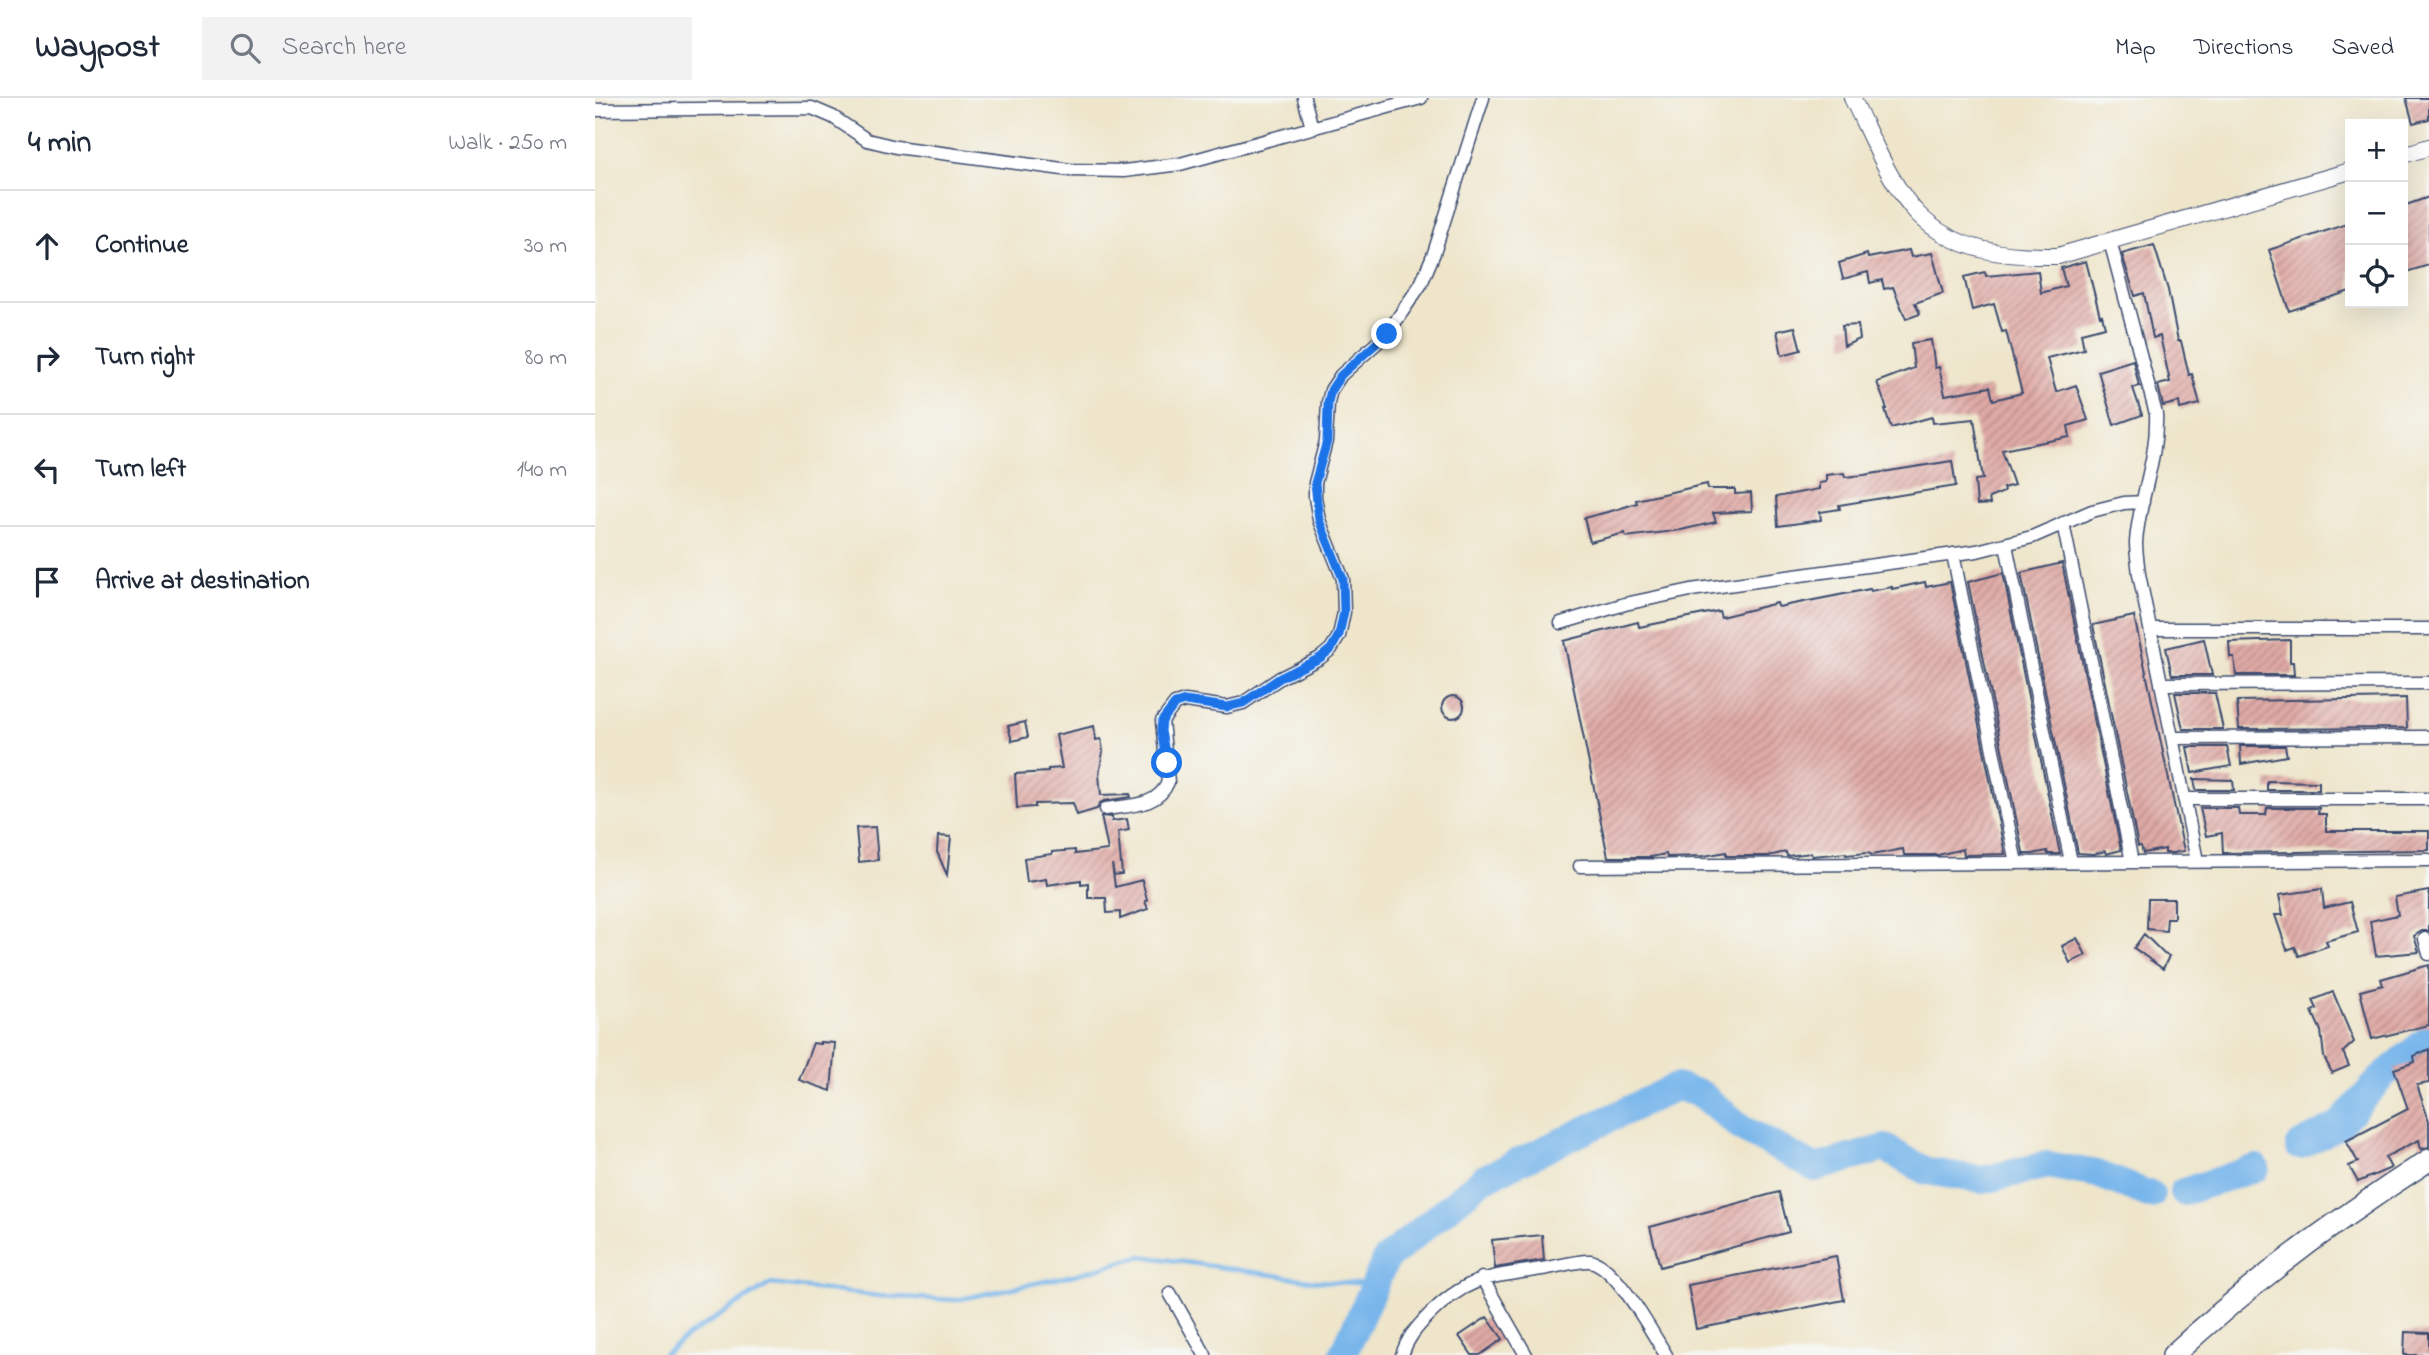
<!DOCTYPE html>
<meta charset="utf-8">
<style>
:root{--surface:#fff;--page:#f2f2f3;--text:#1f2937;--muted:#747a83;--line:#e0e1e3}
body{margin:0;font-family:"Indie Flower",sans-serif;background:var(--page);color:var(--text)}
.controls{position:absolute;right:21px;top:21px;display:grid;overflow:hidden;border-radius:0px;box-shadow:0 7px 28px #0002}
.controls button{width:63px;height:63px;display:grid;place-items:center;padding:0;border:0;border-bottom:2px solid var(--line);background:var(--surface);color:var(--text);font:35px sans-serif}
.stop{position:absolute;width:21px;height:21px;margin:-16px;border:5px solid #1a73e8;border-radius:50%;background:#fff}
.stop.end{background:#1a73e8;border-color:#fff;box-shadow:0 2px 7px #0008}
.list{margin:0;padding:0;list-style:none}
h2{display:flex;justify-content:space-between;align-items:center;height:91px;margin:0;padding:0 28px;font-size:30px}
h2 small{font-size:23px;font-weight:400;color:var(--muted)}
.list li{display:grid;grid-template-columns:46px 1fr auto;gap:21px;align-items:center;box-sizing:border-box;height:112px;padding:0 28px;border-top:2px solid var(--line)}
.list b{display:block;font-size:26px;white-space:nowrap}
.list em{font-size:23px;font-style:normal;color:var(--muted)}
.icon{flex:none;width:38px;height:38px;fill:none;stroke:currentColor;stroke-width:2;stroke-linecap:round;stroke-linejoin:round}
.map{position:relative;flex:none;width:1834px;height:1257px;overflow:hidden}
header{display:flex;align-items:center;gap:42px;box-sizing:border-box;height:98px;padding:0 35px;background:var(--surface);border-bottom:2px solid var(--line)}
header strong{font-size:33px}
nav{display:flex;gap:38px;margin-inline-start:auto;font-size:24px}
.search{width:490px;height:63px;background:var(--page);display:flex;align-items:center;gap:18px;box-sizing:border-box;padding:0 24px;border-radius:0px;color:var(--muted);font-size:26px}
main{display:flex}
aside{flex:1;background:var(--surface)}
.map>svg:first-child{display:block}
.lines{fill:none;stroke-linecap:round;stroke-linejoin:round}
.stream{stroke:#78b6eb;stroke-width:4.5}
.river{stroke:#78b6eb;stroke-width:28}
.building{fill:url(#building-hatch)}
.minor-casing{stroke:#3b4a6e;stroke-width:15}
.tertiary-casing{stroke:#3b4a6e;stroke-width:18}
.trunk-casing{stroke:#3b4a6e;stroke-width:24}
.minor{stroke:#fff;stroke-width:12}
.tertiary{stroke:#fff;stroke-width:16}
.trunk{stroke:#fff;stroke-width:21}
.route{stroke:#1a73e8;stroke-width:9}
</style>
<header>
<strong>Waypost</strong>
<div class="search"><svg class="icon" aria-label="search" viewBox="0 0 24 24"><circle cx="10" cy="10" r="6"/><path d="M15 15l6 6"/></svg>Search here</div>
<nav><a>Map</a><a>Directions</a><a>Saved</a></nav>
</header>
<main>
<aside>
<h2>4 min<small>Walk · 250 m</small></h2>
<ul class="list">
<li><svg class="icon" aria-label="ahead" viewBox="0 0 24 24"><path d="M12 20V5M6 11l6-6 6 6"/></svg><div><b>Continue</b></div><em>30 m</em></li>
<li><svg class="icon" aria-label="right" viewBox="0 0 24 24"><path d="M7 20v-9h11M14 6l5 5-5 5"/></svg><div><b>Turn right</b></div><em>80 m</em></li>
<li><svg class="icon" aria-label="left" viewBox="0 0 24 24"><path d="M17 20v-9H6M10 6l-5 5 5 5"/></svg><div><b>Turn left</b></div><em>140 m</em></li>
<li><svg class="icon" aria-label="arrive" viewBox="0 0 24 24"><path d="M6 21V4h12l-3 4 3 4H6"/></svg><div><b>Arrive at destination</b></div></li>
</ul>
</aside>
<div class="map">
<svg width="1834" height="1257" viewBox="0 0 1834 1257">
<defs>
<pattern id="building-hatch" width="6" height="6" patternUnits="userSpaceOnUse" patternTransform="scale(1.75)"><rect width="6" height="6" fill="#e0aaa6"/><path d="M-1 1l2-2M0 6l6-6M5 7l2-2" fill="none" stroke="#b58b8a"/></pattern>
</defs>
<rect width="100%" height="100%" fill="#f6f6f2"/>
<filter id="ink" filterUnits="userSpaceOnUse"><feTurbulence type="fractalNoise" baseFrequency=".0143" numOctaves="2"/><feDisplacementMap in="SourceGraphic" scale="14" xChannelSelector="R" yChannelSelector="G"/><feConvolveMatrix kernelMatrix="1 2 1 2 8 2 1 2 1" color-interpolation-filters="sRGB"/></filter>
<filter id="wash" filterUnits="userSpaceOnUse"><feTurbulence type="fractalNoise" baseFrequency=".00686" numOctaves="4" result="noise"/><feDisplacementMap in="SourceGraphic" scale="28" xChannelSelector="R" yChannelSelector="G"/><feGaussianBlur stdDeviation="1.57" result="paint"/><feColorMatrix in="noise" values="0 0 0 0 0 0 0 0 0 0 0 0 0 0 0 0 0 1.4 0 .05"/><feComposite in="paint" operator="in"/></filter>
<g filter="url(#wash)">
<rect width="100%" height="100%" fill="#eee5ca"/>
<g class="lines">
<path class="stream" d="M68 1257 94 1237 175 1186 284 1198 361 1202 479 1177 547 1158 721 1183 780 1186"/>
<path class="river" d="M1704 1048 1743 1028 1788 978 1834 940
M1588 1094 1661 1070
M748 1257 791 1161 888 1081 1081 989 1106 996 1148 1031 1220 1070 1290 1050 1331 1073 1388 1082 1452 1067 1502 1076 1556 1097"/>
</g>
<g id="blocks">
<path class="building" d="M1811 0H1834V21L1818 25Z
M1834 99V167L1808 175V108Z
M1755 125V193L1694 213 1674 152Z
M1559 147 1573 192 1583 243H1586L1594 277 1597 276 1605 306 1585 311 1584 304 1568 308 1563 287 1575 284 1565 238 1558 240 1549 195 1540 198 1527 156Z
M1314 152 1316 159 1337 155 1348 195 1320 205 1325 216 1311 221 1298 189 1289 191 1287 182 1275 185 1273 174 1248 181 1244 165 1272 156 1273 160Z
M1491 163 1505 218 1507 217 1510 229 1486 235 1489 251 1452 260 1461 294 1481 287 1493 322 1473 328 1475 339 1407 352 1419 387 1408 390 1409 394 1394 400 1395 406 1382 407 1380 382 1388 381 1379 321 1338 325 1337 319 1296 330 1290 311H1292L1282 284 1319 270 1316 245 1336 242 1340 270 1344 269 1350 297 1395 289 1398 302 1427 295 1411 233 1407 234 1399 206 1377 212 1369 179 1390 174 1391 178 1443 173 1446 195 1471 188 1466 170Z
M1263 227 1265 241 1249 248 1247 228Z
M1200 229 1206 252 1187 257 1182 233Z
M1538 262 1544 288 1538 290 1547 317 1519 327 1503 273Z
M1357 363 1361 388 1244 407 1245 411 1225 414 1226 422 1183 428 1181 399 1224 391V385L1231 384V377L1249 375 1250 379 1269 377Z
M1112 386 1113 391H1140V396L1156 395 1157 413 1118 415 1121 424 1086 432 1031 439 1030 435 995 444 989 420 1020 412 1042 405 1041 402Z
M1467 465 1526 752 1511 756 1510 753 1499 756 1483 755 1426 475Z
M1408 475 1465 756H1453L1452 753 1438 756H1428V754L1373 484Z
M1330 484 1331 489 1355 484 1410 756 1369 757 1368 751 1343 757H1309L1308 751 1277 757 1273 755 1251 757V755L1217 758 1216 755 1192 758 1191 754 1173 758H1131V754L1109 758 1072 759 1071 756 1056 759H1013L969 543 1043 524 1044 529 1124 513 1126 519 1182 505 1183 509 1275 491 1276 493 1297 489V491Z
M1539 518 1589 753 1578 755H1570V751L1548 755 1546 748H1543L1498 527Z
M1609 541 1617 577H1577L1571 550Z
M1695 542V564H1698L1699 577H1641L1639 559H1635L1634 544Z
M1580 595H1620L1628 631H1588Z
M847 609a11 11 0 1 1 22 0a11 11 0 1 1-22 0Z
M1811 600 1812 630 1644 631 1642 603Z
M430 624 433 639 417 643 413 628Z
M499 628 501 642 506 641 508 653 504 677 506 697 535 696 536 699 509 703 505 705 502 711 482 717 478 705 440 706V709L422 710 420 676 453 674V671L467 670 461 637Z
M1645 648H1690L1692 658 1646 666Z
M1592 649H1632L1636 668 1597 675Z
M1599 681 1638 682 1639 692H1601Z
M1672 683 1724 684V692H1672Z
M1605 710H1643L1644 717H1671L1672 710H1724L1723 716H1731V733H1834V752L1628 755 1627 735 1611 738Z
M506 718 517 719V723L532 721 534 732 523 734 527 776 519 777 517 766 520 789 547 782 552 802 550 803 553 811 525 821V814L512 815 511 800H493V785L486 786V782L452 787 451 781 432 784 429 760 457 756V754L480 752V756L513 752Z
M280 729 283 762 264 764 261 730Z
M343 738 356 739 352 777 342 754Z
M1727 791 1729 810 1755 804 1763 834 1731 843 1733 848 1704 858 1700 849 1692 852 1680 817H1688L1684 797Z
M1834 793V833H1827L1819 838 1824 854 1781 858 1775 823 1803 817 1800 799Z
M1553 801H1579V820H1572L1571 833 1552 831Z
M1549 836 1569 856 1574 858 1568 871 1539 850Z
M1482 840 1491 857 1475 865 1467 848Z
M1834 867V927L1777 941 1765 893 1788 887 1786 881Z
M1738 894 1759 944 1748 954 1754 968 1737 975 1729 959 1726 933 1717 913 1722 911 1718 902Z
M225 944 240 945 236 993 204 982 218 945 225 946Z
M1834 951V985L1822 987 1834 1023V1049L1826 1051 1824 1042 1790 1059 1796 1070 1763 1084 1754 1068 1763 1064 1751 1043 1813 1011 1799 971 1820 964 1819 958Z
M1184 1094 1194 1134 1065 1169 1055 1129Z
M947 1137 949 1162 900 1170 897 1142Z
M1241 1158 1249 1202 1101 1231 1093 1187Z
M892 1219 908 1241 885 1257H877L864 1238Z
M1810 1234 1834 1235V1257H1809Z"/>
</g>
</g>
<g filter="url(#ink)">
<use href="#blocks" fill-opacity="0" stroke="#3b4a6e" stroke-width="2"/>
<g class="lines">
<g class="minor-casing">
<path id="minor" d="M709 0 717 30
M0 12 217 10 238 19 272 42 301 49 475 72 529 73 585 66 826 0
M1515 143 1561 316C1563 362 1544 400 1541 444 1541 455 1543 466 1544 476L1602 763
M1468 425 1537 764
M1411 447 1476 764
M1358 456 1421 765
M966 525 1030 506 1096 492 1382 453 1437 439 1497 413 1529 405 1548 404
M1555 531H1834
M1566 586 1834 585
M1577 640 1834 639
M1589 701H1834
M511 711C535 707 563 709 573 684L567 623 580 606 590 603 632 609 648 605 685 580 725 560 736 551 744 538 749 514 748 481 724 422 720 399V385L731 343 733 304 736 292 746 277 792 236 826 186 839 155 888 0
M985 768 1834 762
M1830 841 1834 856
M887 1180 931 1257
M575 1195 610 1257
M807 1257C812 1241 821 1230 833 1218 874 1176 898 1179 953 1170 964 1168 985 1162 995 1163 1021 1167 1057 1235 1071 1257"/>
</g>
<g class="tertiary-casing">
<path id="tertiary" d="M1257 0C1275 35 1296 89 1323 116 1360 154 1413 159 1463 158L1755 73
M1808 57 1834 49"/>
</g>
<g class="trunk-casing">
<path id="trunk" d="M1578 1257C1658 1183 1742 1121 1834 1062"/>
</g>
<use href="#minor" class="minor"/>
<use href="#tertiary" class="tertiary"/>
<use href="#trunk" class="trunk"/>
</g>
</g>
<g class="lines" filter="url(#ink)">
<path class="route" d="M572 665 566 633 567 623 580 606 590 603 632 609 648 605 685 580 725 560 736 551 744 537 749 514 748 481 724 422 720 385 732 343 733 304 736 292 746 277 792 236"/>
</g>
</svg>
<div class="controls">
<button>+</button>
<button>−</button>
<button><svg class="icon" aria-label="locate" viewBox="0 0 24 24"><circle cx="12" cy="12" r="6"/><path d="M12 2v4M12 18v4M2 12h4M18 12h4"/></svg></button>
</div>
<div class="stop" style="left:572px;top:665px"></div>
<div class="stop end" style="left:792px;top:236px"></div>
</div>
</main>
